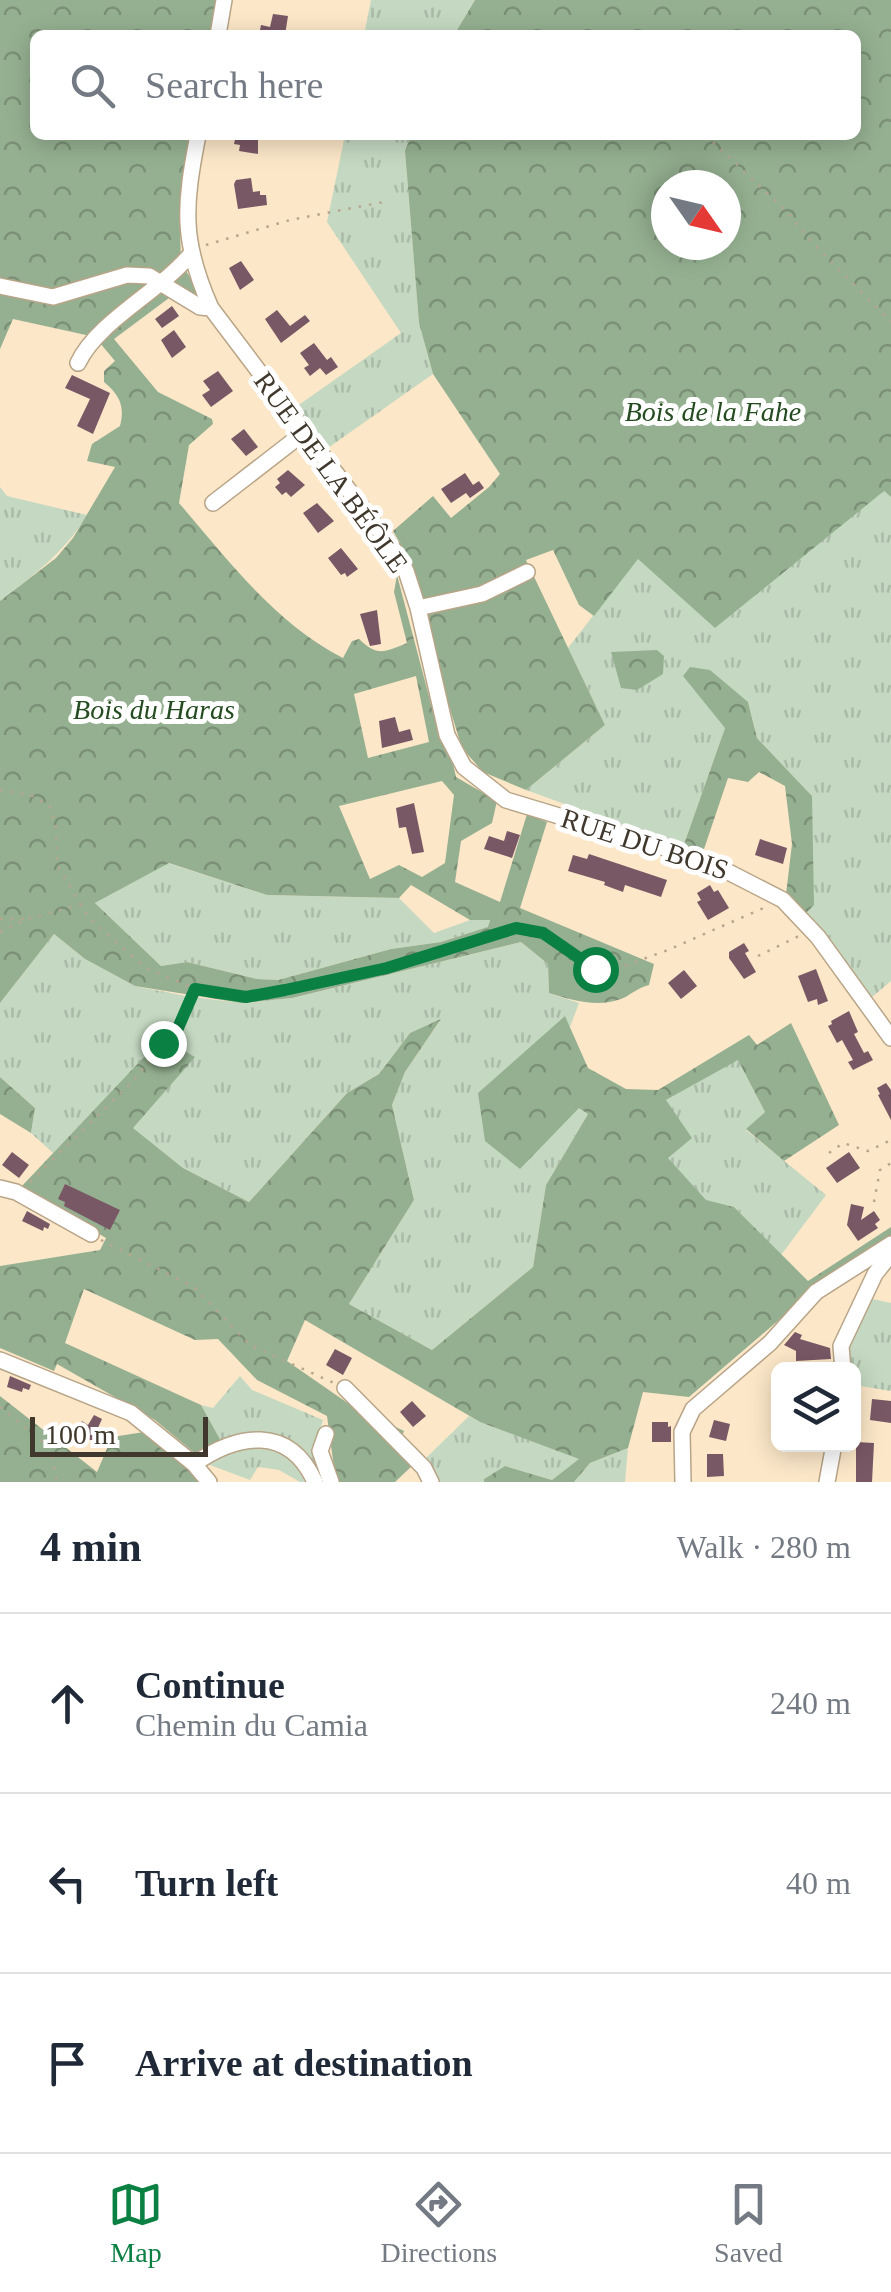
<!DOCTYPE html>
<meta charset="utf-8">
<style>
:root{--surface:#fff;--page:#f2f2f3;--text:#1f2937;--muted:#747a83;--line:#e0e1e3;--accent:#0b8043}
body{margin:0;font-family:Georgia,serif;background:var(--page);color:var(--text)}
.controls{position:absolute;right:30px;bottom:30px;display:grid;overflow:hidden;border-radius:15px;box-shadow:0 5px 25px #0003}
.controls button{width:90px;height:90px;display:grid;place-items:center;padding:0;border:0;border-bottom:2px solid var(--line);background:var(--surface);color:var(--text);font:50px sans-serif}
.compass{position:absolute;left:651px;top:170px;width:90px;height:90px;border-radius:50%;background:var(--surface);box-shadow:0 5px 25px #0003;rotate:124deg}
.scale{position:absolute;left:30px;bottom:25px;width:178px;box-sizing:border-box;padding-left:10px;border:5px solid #40382c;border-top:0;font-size:28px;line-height:35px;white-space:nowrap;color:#40382c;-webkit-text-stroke:8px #fff;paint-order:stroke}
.stop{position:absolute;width:30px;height:30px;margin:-22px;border:8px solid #0b8043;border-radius:50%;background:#fff}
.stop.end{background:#0b8043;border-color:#fff;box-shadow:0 2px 10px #0008}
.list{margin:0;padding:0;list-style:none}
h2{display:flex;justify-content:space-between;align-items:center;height:130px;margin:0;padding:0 40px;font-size:42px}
h2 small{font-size:32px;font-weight:400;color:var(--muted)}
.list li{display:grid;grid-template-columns:65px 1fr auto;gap:30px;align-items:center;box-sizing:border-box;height:180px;padding:0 40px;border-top:2px solid var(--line)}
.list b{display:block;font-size:38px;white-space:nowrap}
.list p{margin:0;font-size:32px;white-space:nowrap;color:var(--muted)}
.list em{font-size:32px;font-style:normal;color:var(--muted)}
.icon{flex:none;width:55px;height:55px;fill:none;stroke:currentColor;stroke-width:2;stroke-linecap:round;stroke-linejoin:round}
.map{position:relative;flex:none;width:891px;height:1482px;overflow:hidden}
.search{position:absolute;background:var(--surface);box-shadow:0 5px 25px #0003;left:30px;right:30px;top:30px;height:110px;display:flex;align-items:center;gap:25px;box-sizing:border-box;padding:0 35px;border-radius:15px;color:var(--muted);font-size:38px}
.sheet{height:670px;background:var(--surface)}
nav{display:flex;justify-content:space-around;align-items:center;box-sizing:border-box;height:140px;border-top:2px solid var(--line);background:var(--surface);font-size:28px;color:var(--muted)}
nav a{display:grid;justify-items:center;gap:5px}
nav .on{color:var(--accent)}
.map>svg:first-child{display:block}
.grass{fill:url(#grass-tufts)}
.forest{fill:url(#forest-crowns);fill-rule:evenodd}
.building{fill:#795865}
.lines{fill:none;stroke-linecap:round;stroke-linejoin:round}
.minor-casing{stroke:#b8a487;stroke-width:18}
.path{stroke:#b6a68e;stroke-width:2.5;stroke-dasharray:2.5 8;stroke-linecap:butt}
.minor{stroke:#fff;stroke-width:15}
.route{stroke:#0b8043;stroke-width:12}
.labels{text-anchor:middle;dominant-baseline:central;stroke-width:10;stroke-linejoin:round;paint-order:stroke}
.park-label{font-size:28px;font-style:italic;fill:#254c21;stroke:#fff}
.street-label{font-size:28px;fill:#40382c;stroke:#fff}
</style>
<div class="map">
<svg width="891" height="1482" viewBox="0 0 891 1482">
<defs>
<pattern id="grass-tufts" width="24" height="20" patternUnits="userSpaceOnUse" patternTransform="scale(2.5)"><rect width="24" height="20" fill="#c5d9c2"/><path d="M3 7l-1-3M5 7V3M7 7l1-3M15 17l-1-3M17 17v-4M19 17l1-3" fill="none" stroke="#aabba7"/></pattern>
<pattern id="forest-crowns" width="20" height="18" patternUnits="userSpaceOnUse" patternTransform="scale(2.5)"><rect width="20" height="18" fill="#95b091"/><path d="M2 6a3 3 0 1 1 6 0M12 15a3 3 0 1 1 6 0" fill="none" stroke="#7b9077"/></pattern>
</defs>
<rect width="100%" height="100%" fill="#fce7c8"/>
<path class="grass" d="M371 0H475L454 35H364Z
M345 135H411L405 151 419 323 433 374 325 450 293 409 401 333 327 222Z
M0 487 7 496 87 515C65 552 34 575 0 601Z
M884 491 891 497V981L871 998 804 915 812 796 757 738 748 702 725 728 683 847 526 790 605 725 568 648 638 558Z
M168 863 267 895 399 898 434 933 470 920 490 919 489 927 441 942 391 949 278 980 257 979 187 962 161 966 95 903Z
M54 934 85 959 135 986 191 997 170 1043 162 1039 53 1153 31 1133 35 1108 0 1077V1003Z
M521 942 548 964 549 993 579 1003 570 1027 565 1017 580 1108 588 1114 546 1185 533 1267 432 1350 349 1304 414 1200 392 1105 405 1072 440 1021 410 1033 379 1074 347 1093 249 1202 183 1168 132 1128 194 1057 172 1044 193 997 241 1003 292 998Z
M738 1059 765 1112 746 1130 826 1195 781 1255 734 1207 706 1201 667 1158 666 1100Z
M868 1298 891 1303V1391L854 1385V1370L846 1369V1349Z
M240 1376 252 1390 323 1420 316 1443 329 1482H322L291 1446 221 1441 201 1405 213 1408Z
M469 1416 480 1422 580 1459 552 1480 505 1466 484 1479V1482H435L423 1461Z
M251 1445C275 1450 301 1457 311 1482H300L279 1470 258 1467 250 1480 202 1462Z
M628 1448 625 1482H574L590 1463Z"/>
<path class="forest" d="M0 0H218L210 35H35V135H194L180 227 181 263 199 292 175 301 169 298 114 339 158 392 212 419 213 424 189 445 179 503C228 560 275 623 343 658L352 641 359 639C377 657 385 652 407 643L394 592 397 575 441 742 450 751 456 777 497 801 492 823 461 841 455 882 500 902 527 814 547 822 520 908 654 964 649 985C635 989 631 995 621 999 597 1008 571 1000 549 993L548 964 521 942 292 998 241 1003 135 986 85 959 54 934 0 1003V601L56 558 73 538 115 467 87 461 92 444 120 426C125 407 120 395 104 382V371L115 361 95 337 13 319 0 349ZM416 676 429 742 368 758 354 694ZM442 781 454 795 445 863 422 877 399 865 370 879 339 806ZM169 863 267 895 399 898 411 885 470 920H490L488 927 441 942 391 949 278 980 257 979 187 962 161 966 95 903Z
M475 0H891V497L884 491 715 628 638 559 594 616 579 605 553 550 526 560 605 725 526 790 483 772 462 748 438 670 413 566 393 531 433 496 451 518 489 487 500 474 433 374 419 323 405 151 411 135H856V35H454ZM666 185H726V245H666Z
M657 650 664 656 663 674 637 690 621 688 611 652Z
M690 667 710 670 748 702 757 738 812 796 814 905 804 915 786 894 792 844 785 786 759 772 748 782 728 778 702 855 683 847 725 728 683 676Z
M565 1016 588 1068 626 1089 658 1090 749 1035 757 1045 791 1023 839 1125 784 1161 746 1129 765 1112 738 1060 666 1100 692 1138 668 1158 706 1200 734 1207 808 1281 891 1227V1239L815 1289 689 1397 643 1392 628 1448 590 1463 574 1482H484V1479L505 1466 552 1480 579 1459 480 1422 305 1320 287 1361 352 1406 404 1431 397 1450 413 1465 395 1482H336L327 1416 257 1380 218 1339 195 1340 84 1289 65 1343 201 1405 221 1441 197 1455 155 1420 57 1364 54 1371 0 1348V1266L100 1250 106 1238 21 1187 162 1038 195 1057 133 1128 183 1168 249 1202 347 1093 379 1074 410 1033 441 1019 405 1072 392 1105 414 1200 349 1304 432 1350 533 1267 546 1185 588 1114 579 1108 520 1169 485 1141 478 1093Z
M0 1077 35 1108 31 1133 0 1114Z
M0 1396 97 1472 112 1437 144 1432 204 1482H0Z"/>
<path class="building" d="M273 14 288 16 285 35 271 32 259 35 261 25 270 27Z
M236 135H258V154L239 151 240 145 234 144Z
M251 178 253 192 260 191V195H266L267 205 238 209 234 184 236 180Z
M241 261 254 280 240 290 229 268Z
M172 306 179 316 162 328 155 319Z
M277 310 290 326 305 315 310 321 281 343 265 319Z
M174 330 186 347 172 358 161 340Z
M314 343 327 360 331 357 338 367 326 375 320 368 310 376 304 368 309 365 300 353Z
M218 371 233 391 211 407 202 395 210 390 203 381Z
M72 375 110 393 93 434 77 426 90 399 65 388Z
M244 429 258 447 246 456 231 439Z
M288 470 305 485 291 497 286 492 282 495 275 487 280 483 277 479Z
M465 473 473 485 479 481 484 488 470 498 466 493 451 503 441 489Z
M317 503 334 521 318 533 303 513Z
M341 548 358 569 347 577 345 573 341 575 328 558Z
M377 610 381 644 370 646 360 614Z
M395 717 399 732 410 729 413 740 382 748 379 721Z
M414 803 424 852 412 854 406 827 399 828 396 808Z
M507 831 520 835 512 858 484 849 489 836 504 841Z
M760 839 787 848 783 864 755 855Z
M589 854 667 880 661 897 625 885 623 892 604 885 605 882 568 871 573 855 587 859Z
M710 885 714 892 718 890 729 908 708 920 697 902 701 900 697 893Z
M744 943 749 951 745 953 756 972 744 979 729 958V952Z
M816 969 828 1001 818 1005 817 999 808 1002 798 976Z
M684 970 697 986 681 999 668 983Z
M849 1011 858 1032 854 1034 864 1053 868 1051 873 1060 853 1070 848 1062 853 1060 842 1040 837 1043 828 1026 832 1024 831 1021Z
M886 1083 891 1090V1120L878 1095 880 1094 877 1088Z
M12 1152 29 1165 19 1178 2 1165Z
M849 1152 860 1168 837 1183 826 1168Z
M65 1184 120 1210 110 1230 64 1206 65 1202 58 1199Z
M851 1204 864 1207 861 1220 874 1211 880 1220 875 1224 878 1228 858 1241 847 1225Z
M27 1211 50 1224 48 1229 44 1227 43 1231 22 1221Z
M795 1332 802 1335 800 1339 830 1348 831 1359 796 1361V1351L784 1345Z
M335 1349 352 1358 343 1375 326 1365Z
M10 1376 31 1385 29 1390 23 1388 22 1392 7 1387Z
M872 1399 891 1401V1423L870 1420Z
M412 1401 426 1416 413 1427 400 1412Z
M94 1415 102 1419 92 1441 76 1432 82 1421 88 1425Z
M714 1420 730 1424 726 1441 709 1437Z
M652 1422H668V1427L671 1426V1442H652Z
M856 1442 874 1443 872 1482H856Z
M707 1454H723L724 1476 707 1477Z"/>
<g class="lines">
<g class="minor-casing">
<path id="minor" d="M218 35 224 0
M198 135C184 206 181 241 211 308L394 550 406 571 418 608 447 735 464 767 506 800 705 860 783 900 818 937 891 1038
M0 286 53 297 127 275 149 276 200 307 211 308
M78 363C97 322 159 292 190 255
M213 503 306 431
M418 608 482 594 527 572
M0 1188 16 1192 91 1234
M0 1360 131 1413 194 1464 209 1482
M843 1370 841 1346 875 1274 891 1254
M345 1388 424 1468 431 1482
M326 1434 320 1451 331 1482
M194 1464C237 1434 289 1424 315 1482
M683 1482 682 1432 693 1409 770 1343 816 1292 891 1244
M827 1482 834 1444"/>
</g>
<path class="path" d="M713 142 788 213 809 239 891 322
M206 245 290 220 389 201
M0 790 34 796 50 807 56 827 57 865 88 917 146 968 195 989 246 997 387 967 515 928 543 933 576 959 595 969 613 970 668 950 768 906
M0 919H26
M0 932 27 919 78 905
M758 956 801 935
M829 1153 843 1143 868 1151 891 1140
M30 1182 133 1081 163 1043 169 1046 194 991
M874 1202 880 1170 891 1163
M101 1240 194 1287 250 1345 334 1383
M0 1407 50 1447 57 1482"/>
<use href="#minor" class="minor"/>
</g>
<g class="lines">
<path class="route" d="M163 1043 169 1046 171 1044 195 989 246 997 285 990 387 968 516 928 543 933 595 969"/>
</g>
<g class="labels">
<g class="park-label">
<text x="713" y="411">Bois de la Fahe</text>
<text x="154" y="709">Bois du Haras</text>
</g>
<g class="street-label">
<text transform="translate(331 472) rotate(54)">RUE DE LA BÉÔLE</text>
<text transform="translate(645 844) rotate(18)">RUE DU BOIS</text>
</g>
</g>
</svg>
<div class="controls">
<button><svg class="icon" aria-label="layers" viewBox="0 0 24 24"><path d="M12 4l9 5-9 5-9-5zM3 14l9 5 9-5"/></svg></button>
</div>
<svg class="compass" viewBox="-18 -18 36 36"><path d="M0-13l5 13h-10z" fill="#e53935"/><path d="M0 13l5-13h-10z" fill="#747a83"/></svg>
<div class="scale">100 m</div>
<div class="stop" style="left:595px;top:969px"></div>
<div class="stop end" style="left:163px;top:1043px"></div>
<div class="search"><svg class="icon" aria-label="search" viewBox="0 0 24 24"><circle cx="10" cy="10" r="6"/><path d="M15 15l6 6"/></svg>Search here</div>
</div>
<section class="sheet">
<h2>4 min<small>Walk · 280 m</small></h2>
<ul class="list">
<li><svg class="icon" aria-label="ahead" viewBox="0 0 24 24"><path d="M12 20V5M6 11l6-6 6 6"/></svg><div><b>Continue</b><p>Chemin du Camia</p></div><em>240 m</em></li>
<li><svg class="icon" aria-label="left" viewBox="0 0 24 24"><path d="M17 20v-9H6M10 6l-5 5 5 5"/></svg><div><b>Turn left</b></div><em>40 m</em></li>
<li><svg class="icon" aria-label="arrive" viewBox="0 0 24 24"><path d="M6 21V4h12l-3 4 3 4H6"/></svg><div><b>Arrive at destination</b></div></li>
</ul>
</section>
<nav>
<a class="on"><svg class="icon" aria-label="map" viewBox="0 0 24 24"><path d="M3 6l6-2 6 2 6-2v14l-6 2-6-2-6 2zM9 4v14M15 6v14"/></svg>Map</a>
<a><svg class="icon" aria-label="directions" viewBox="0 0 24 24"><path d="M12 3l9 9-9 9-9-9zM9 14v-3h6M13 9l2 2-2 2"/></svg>Directions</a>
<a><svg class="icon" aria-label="saved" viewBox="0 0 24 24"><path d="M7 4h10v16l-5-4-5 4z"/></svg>Saved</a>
</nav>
